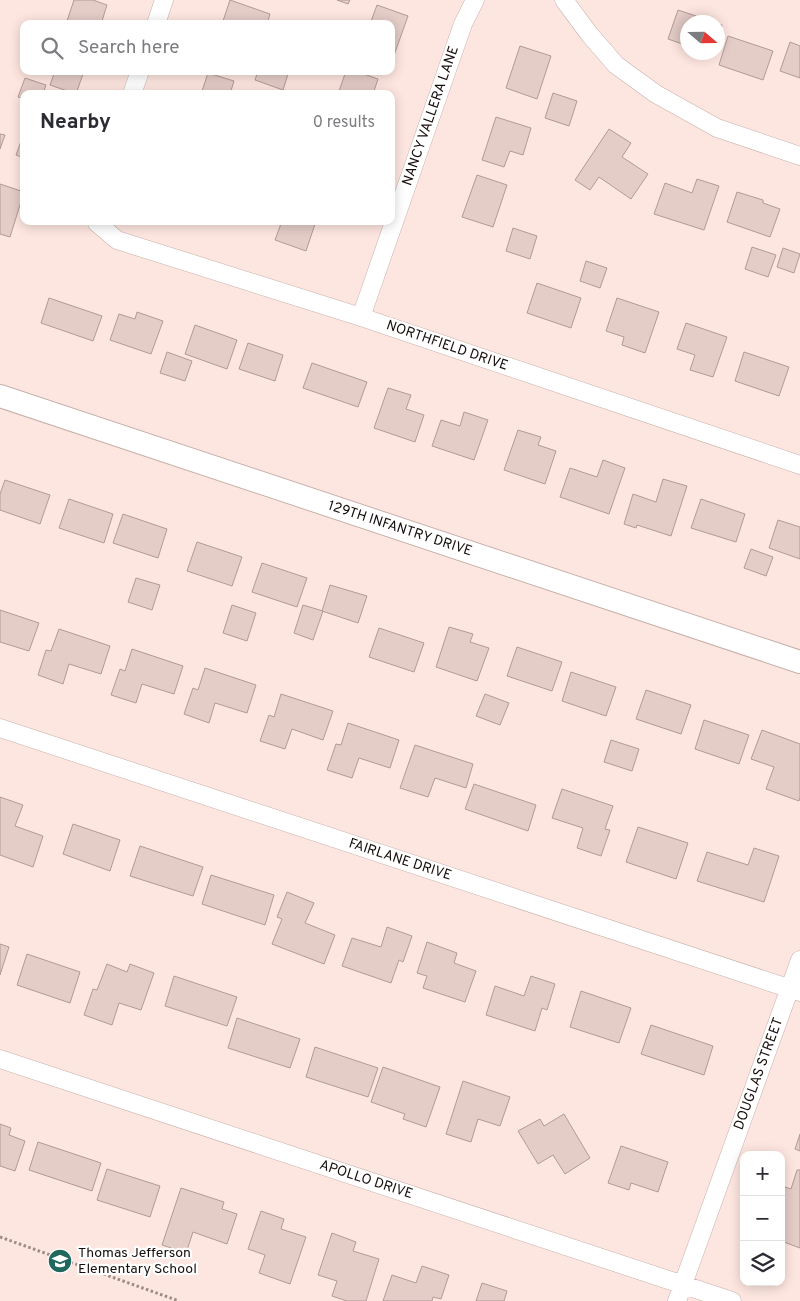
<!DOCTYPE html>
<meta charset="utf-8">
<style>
:root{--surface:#fff;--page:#f7f7f7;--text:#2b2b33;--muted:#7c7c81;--line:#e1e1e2}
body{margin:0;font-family:Overpass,sans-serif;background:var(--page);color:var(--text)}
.controls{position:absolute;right:15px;bottom:15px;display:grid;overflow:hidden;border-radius:10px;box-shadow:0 2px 12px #0003}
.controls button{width:45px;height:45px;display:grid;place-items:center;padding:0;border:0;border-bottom:1px solid var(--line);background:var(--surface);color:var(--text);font:25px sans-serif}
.compass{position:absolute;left:680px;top:15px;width:45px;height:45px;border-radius:50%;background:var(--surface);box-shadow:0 2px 12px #0003;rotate:110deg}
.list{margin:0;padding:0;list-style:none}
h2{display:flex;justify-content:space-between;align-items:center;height:65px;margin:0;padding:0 20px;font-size:21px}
h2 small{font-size:16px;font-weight:400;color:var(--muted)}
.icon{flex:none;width:28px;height:28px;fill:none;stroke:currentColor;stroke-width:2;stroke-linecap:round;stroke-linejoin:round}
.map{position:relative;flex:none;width:800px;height:1301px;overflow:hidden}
.search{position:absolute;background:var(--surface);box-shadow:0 2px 12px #0003;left:20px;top:20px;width:375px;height:55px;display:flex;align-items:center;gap:12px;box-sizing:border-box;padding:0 18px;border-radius:10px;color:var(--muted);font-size:19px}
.panel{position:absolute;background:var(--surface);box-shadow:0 2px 12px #0003;left:20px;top:90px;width:375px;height:135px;border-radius:10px}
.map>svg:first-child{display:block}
.building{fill:#e4ccc7;stroke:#b19b96}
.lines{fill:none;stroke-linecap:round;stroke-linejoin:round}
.minor-casing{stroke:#c7b0ab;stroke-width:19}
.tertiary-casing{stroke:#c7b0ab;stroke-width:24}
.path{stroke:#9c8b87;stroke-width:3;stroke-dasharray:2.5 2.5;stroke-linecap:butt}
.minor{stroke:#fff;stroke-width:18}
.tertiary{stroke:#fff;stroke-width:22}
.labels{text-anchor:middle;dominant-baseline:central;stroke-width:4.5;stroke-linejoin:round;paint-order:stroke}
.street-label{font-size:14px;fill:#160e0d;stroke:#fff}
.poi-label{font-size:14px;fill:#160e0d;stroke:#fff;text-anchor:start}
</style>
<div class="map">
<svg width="800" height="1301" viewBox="0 0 800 1301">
<rect width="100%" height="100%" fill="#fee6e0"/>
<path class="building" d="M74 0H93L107 5 101 24H66Z
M230 0 270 14 267 24H222Z
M337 0H350L348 4Z
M377 5 408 16 393 58 391 57V24H370Z
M678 10 714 22H688V46L668 39Z
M718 24 722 25 718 39Z
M728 36 773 51 763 80 719 65Z
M790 42 800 46V78L780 71Z
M520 46 551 56 537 99 506 88Z
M55 71H84L76 94 50 85Z
M258 71H289L283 90 255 80Z
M346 71H355L378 79 373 94H338Z
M208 73 234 81 230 94H201Z
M25 78 46 85 43 94H24V99L18 97Z
M553 93 577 101 569 126 545 118Z
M496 117 531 128 523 155 510 151 504 167 482 160Z
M609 129 631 143 622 157 648 174 631 199 599 177 590 190 575 180Z
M24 133V158L16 155Z
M0 134 5 135 0 149Z
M477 175 507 185 493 227 462 217Z
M697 179 719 186 704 230 654 214 665 183 692 193Z
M0 184 24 192 10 237 0 234Z
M737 192 763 200V203L780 209 770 237 727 222Z
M282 221H316L306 251 275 240Z
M513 228 537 236 530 259 506 251Z
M752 247 776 255 768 277 745 269Z
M783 248 800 254 794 273 777 267Z
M586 261 607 268 600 288 580 281Z
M537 283 581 298 571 328 527 313Z
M49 298 102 316 93 341 41 323Z
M617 298 659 312 645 353 622 345 624 337 606 331Z
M137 312 163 321 151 354 110 340 119 314 135 319Z
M686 323 727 337 713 377 690 370 695 355 677 349Z
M195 325 237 340 227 369 185 354Z
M248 343 283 355 275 381 239 369Z
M167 352 192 361 185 381 160 373Z
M744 352 789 367 779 396 735 381Z
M312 363 367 382 358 407 303 388Z
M388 388 411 395 406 409 424 415 415 442 374 428Z
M464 412 488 420 474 460 432 446 441 420 460 426Z
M518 430 541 437 538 445 556 451 545 484 504 470Z
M603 460 625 468 609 514 560 497 570 468 597 477Z
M663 479 687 486 671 536 637 525 636 528 624 524 633 494 656 502Z
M5 480 50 495 40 524 0 510V494Z
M69 499 113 514 104 543 59 528Z
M701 499 745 514 736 542 691 528Z
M123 514 167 529 158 558 113 543Z
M778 520 800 527V559L769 548Z
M197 542 242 557 232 586 187 571Z
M751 549 773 557 766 576 744 568Z
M262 563 307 578 297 607 252 592Z
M136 578 160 585 152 610 128 602Z
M330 585 367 596 358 623 322 611Z
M232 605 256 613 247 641 223 633Z
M303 605 323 611 313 640 294 633Z
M0 610 39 623 29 651 0 642Z
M449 627 473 634 470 642 489 648 477 681 436 667Z
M379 628 424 643 414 672 369 657Z
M59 629 110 646 101 674 69 664 63 684 38 675 46 650 51 651Z
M517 647 562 662 552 691 507 676Z
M132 649 183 666 174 694 142 684 136 703 111 695 120 669 125 671Z
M205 668 256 685 247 713 215 703 209 723 184 714 193 688 198 690Z
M571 672 616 687 606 716 562 701Z
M646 690 691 705 681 734 636 719Z
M281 694 333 711 323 740 292 729 285 749 260 741 269 715 274 717Z
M485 694 509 703 500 725 476 716Z
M704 720 749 735 739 764 695 749Z
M348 723 399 740 390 768 359 758 352 778 327 770 336 744 341 745Z
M762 730 800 744V797L799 801 766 789 774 767 751 759Z
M611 740 639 749 632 771 604 762Z
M415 745 473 764 466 788 435 778 428 797 400 788Z
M474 784 536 805 528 831 465 809Z
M562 789 613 806 605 829 610 830 601 856 577 848 583 828 552 818Z
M0 797 23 805 15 826 43 836 33 867 0 855Z
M73 824 120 840 110 871 63 854Z
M638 827 688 843 676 879 626 862Z
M140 846 203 867 193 896 130 876Z
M754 848 779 856 764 902 697 881 707 852 748 865Z
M211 875 274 895 265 925 202 904Z
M287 892 314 903 305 923 335 935 324 964 272 944 282 919 277 917Z
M387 927 412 936 403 962 399 960 391 983 342 966 352 938 381 947Z
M427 942 457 953 454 963 476 971 465 1002 423 988 427 976 417 973Z
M0 944 9 947 0 975Z
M27 954 80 972 70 1003 17 985Z
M107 964 127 972 130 964 154 973 141 1010 119 1003 112 1025 84 1015 93 989 97 990Z
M174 976 237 997 227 1026 165 1006Z
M531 976 555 984 547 1010 542 1008 535 1031 486 1015 495 986 524 996Z
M581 991 631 1008 619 1043 570 1027Z
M237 1018 300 1039 290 1068 228 1048Z
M651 1025 713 1046 704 1075 641 1054Z
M315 1047 378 1068 368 1097 306 1077Z
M383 1067 440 1087 426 1127 403 1119 405 1114 371 1102Z
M463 1081 510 1097 500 1126 478 1119 471 1142 446 1134Z
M564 1114 590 1158 565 1174 553 1155 538 1164 518 1131 540 1119 544 1126Z
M0 1124 11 1128 9 1135 25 1141 15 1171 0 1166Z
M800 1134V1151L795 1149Z
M38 1142 101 1163 92 1191 29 1170Z
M621 1146 668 1162 658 1192 631 1183 629 1190 608 1183Z
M107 1169 160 1186 150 1217 97 1200Z
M797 1170H800V1248L781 1241V1220L784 1211H781V1198L785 1187 791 1189Z
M181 1188 224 1202 222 1209 237 1214 227 1244 193 1232 186 1253 162 1245Z
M261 1211 284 1219 281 1229 306 1237 290 1284 259 1273 265 1255 248 1249Z
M332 1233 356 1242 353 1251 379 1259 366 1301H347L332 1296 337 1281 318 1275Z
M422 1266 449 1275 441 1299 433 1297 432 1301H383L392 1275 416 1283Z
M482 1283 507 1291 504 1301H476Z"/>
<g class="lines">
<g class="minor-casing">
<path id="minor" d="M564 0 590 35 616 65 656 94 717 128 800 156
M156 24 164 0
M132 94 140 71
M97 221V223L117 240 361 317 800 465
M361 317 463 24 475 0
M0 728 800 992
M0 1059 732 1301
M677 1301 800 960"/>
</g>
<g class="tertiary-casing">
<path id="tertiary" d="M0 396 800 662"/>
</g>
<path class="path" d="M0 1237 179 1301"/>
<use href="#minor" class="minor"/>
<use href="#tertiary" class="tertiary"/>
</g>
<defs>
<g id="school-disc" transform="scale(1.25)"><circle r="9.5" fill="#20685e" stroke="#fff"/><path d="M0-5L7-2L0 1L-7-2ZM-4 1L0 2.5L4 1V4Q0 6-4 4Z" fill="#fff"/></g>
</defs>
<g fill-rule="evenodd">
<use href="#school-disc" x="60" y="1261"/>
</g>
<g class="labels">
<g class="street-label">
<text transform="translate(431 116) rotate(-71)">NANCY VALLERA LANE</text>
<text transform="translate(447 346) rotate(19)">NORTHFIELD DRIVE</text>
<text transform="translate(400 529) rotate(18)">129TH INFANTRY DRIVE</text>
<text transform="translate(400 860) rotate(18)">FAIRLANE DRIVE</text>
<text transform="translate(759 1074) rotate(-70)">DOUGLAS STREET</text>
<text transform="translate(366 1180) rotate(18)">APOLLO DRIVE</text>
</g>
<g class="poi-label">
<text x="78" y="1253">Thomas Jefferson<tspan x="78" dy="16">Elementary School</tspan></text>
</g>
</g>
</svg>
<div class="controls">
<button>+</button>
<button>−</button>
<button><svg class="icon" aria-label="layers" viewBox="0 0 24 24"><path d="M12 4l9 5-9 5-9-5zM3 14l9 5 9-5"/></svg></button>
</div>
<svg class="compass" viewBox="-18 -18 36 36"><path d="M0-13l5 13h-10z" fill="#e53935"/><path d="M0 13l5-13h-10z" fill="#7c7c81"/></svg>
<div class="search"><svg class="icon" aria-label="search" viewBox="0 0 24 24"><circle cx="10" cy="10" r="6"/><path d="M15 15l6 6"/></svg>Search here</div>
<section class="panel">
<h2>Nearby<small>0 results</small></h2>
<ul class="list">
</ul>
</section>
</div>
